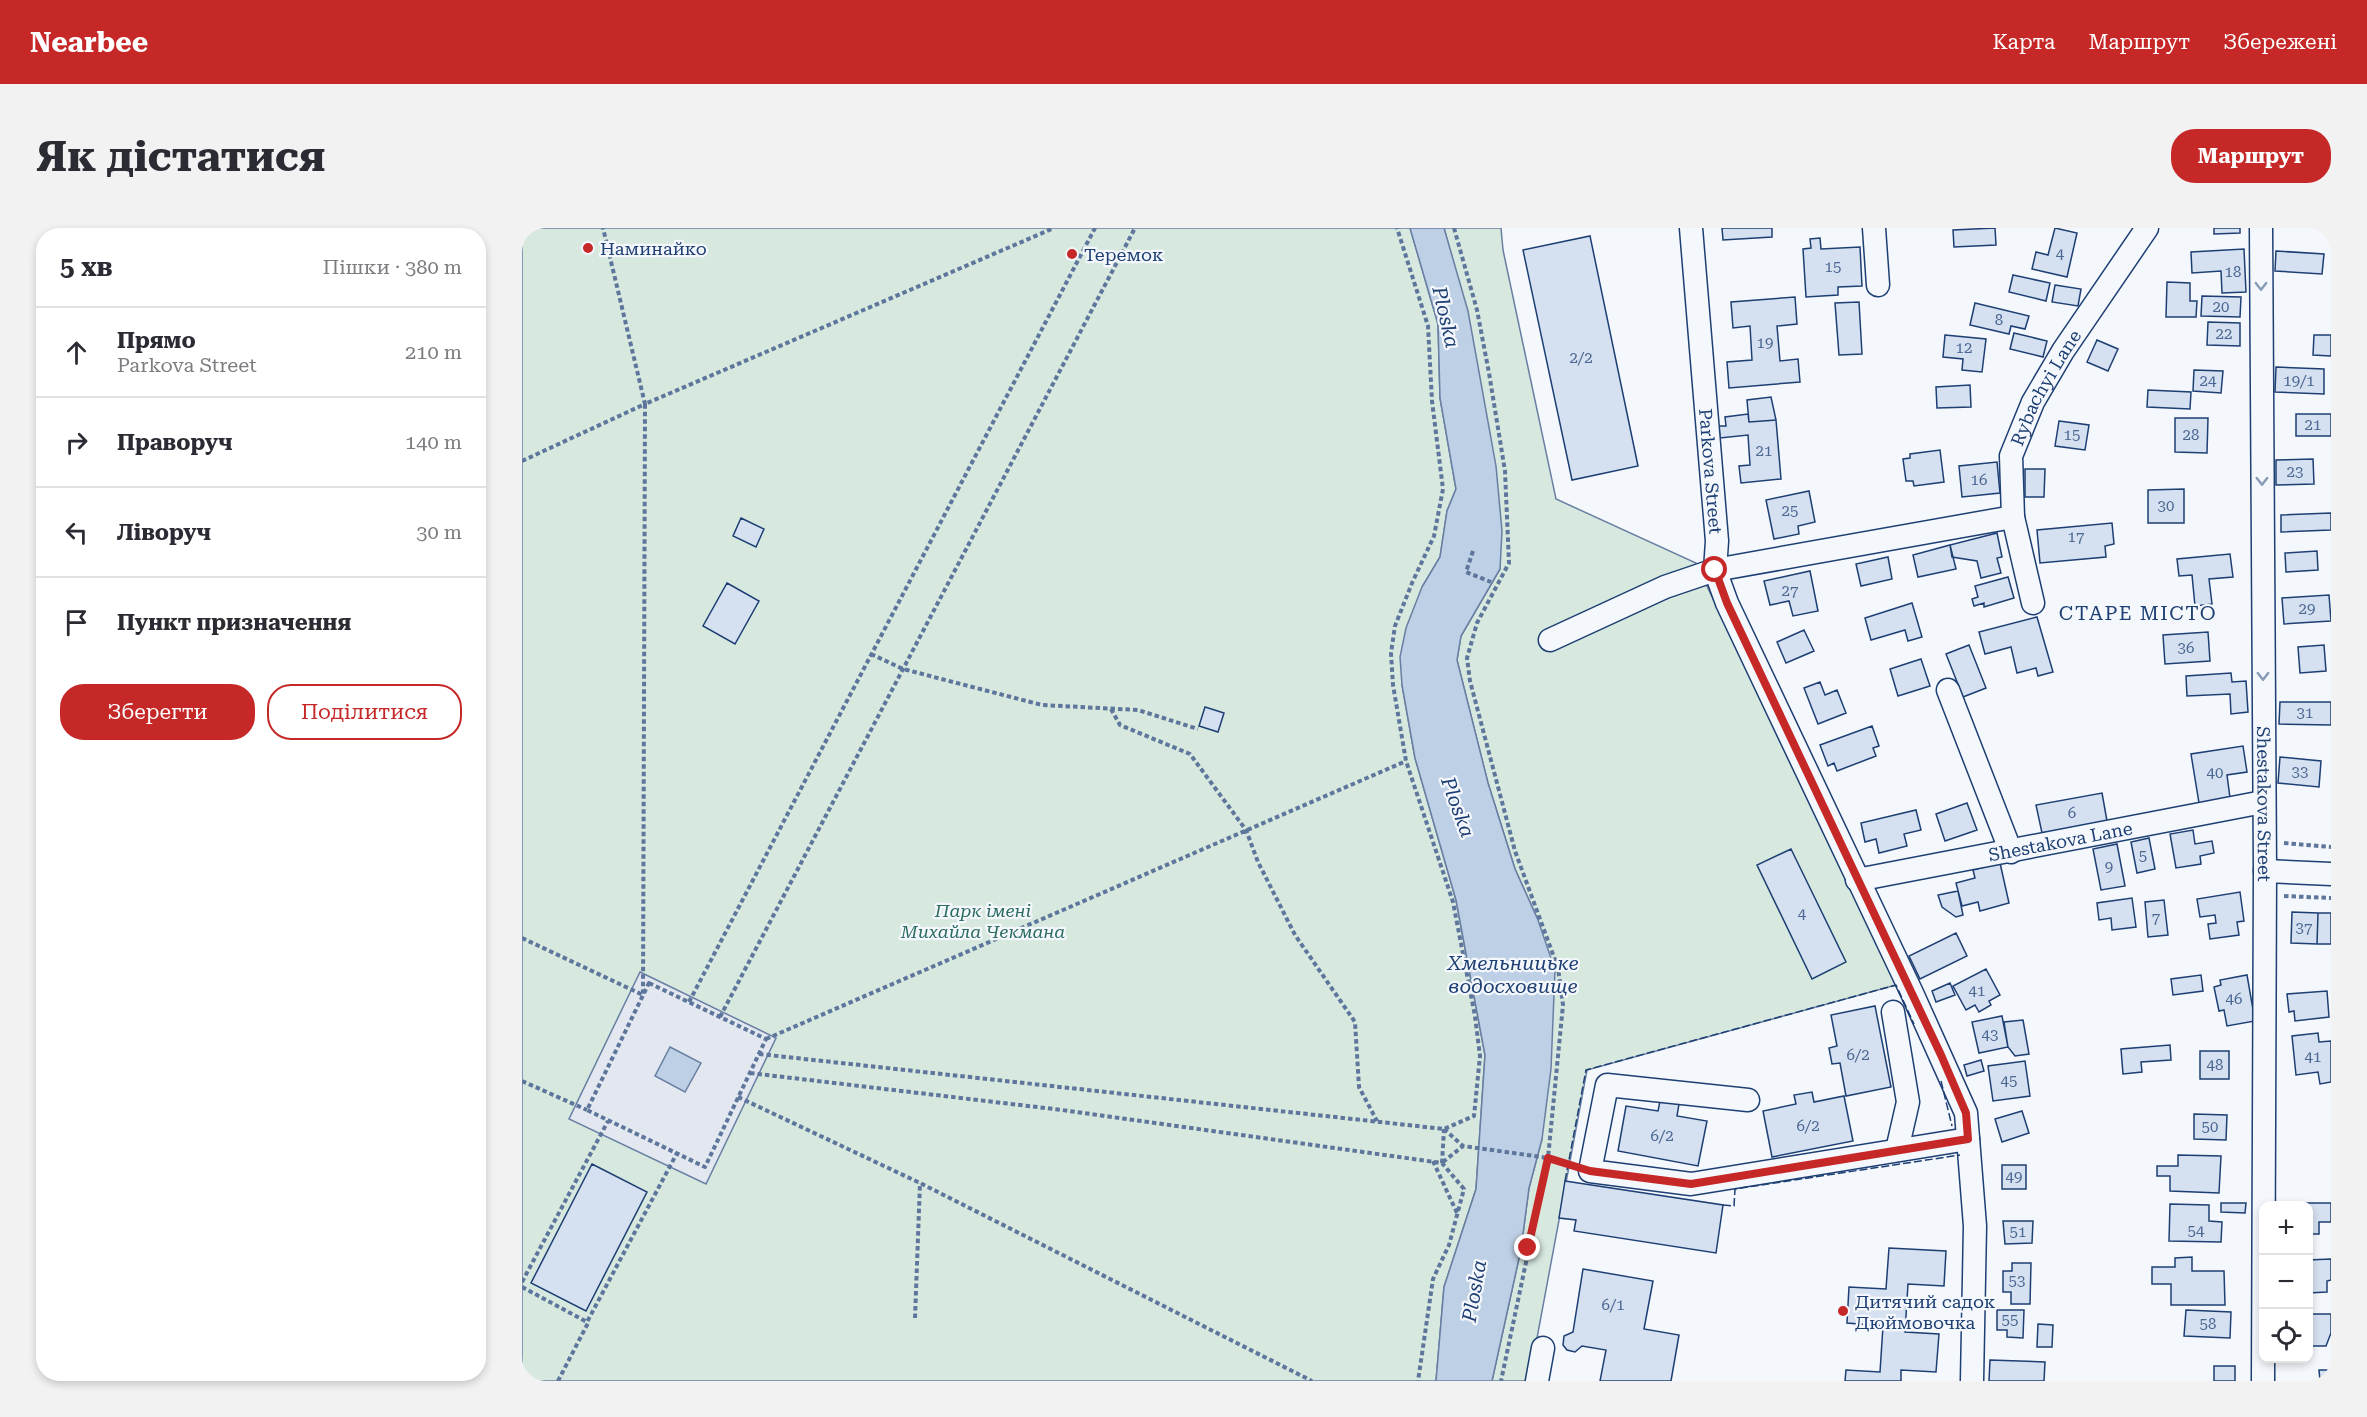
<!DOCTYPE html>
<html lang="uk">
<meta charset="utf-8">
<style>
:root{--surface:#fff;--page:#f2f2f3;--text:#2b2b33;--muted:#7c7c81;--line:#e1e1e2;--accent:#c62828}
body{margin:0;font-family:"Roboto Serif",serif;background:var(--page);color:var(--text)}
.controls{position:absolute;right:18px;bottom:18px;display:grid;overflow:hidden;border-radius:12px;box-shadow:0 3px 9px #0003}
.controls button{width:54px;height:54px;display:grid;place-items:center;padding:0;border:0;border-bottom:2px solid var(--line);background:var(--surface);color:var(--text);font:30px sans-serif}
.stop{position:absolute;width:18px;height:18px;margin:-14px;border:4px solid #c62828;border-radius:50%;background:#fff}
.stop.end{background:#c62828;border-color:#fff;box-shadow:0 2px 6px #0008}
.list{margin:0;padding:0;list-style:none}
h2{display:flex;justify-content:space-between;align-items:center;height:78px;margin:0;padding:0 24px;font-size:26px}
h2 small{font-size:20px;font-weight:400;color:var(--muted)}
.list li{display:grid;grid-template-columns:39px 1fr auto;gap:18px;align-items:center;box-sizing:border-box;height:90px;padding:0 24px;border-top:2px solid var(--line)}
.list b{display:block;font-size:22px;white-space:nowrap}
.list p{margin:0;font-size:20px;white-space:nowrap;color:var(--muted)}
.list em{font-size:20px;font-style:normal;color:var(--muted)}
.actions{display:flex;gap:12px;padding:18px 24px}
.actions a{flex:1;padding:14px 0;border:2px solid var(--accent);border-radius:24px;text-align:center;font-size:21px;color:var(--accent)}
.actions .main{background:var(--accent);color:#fff}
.icon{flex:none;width:33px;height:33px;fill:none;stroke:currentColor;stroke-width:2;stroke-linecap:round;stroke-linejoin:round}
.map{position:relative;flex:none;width:1809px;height:1153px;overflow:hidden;border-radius:24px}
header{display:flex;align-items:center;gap:36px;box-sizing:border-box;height:84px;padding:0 30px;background:var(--accent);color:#fff}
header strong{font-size:28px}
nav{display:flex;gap:33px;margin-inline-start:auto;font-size:21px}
.intro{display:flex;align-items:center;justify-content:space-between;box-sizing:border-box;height:144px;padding:0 36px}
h1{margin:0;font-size:42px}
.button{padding:15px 27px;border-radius:24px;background:var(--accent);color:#fff;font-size:21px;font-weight:700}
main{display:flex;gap:36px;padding:0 36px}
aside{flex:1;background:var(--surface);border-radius:24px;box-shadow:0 3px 9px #0003}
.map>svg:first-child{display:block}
.green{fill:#d7e8df;stroke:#687fa3;stroke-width:1.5}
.parking{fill:#e3e8f0;stroke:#687fa3;stroke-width:1.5}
.water{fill:#bed0e5;stroke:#687fa3;stroke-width:1.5}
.building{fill:#d5e0f0;stroke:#1d3f73;stroke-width:1.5}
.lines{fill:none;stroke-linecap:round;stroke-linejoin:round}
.minor-casing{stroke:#1d3f73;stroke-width:25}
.path{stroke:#5e769c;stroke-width:4;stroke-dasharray:4.5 3;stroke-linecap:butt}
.minor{stroke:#f4f7fb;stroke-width:22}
.fence{stroke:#1d3f73;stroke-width:1.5;stroke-dasharray:8 3;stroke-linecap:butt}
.oneway{stroke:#889bb7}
.route{stroke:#c62828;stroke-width:8}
.poi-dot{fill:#c62828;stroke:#f4f7fb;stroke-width:2}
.labels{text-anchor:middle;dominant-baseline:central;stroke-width:4.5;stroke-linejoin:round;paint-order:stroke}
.number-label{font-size:15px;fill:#4b6792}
.poi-label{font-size:18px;fill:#1d3f73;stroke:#f4f7fb;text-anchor:start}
.street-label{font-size:18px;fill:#1d3f73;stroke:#f4f7fb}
.park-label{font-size:18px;font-style:italic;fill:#2c6c60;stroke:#f4f7fb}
.water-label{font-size:20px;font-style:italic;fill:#1d3f73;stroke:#f4f7fb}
.neighbourhood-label{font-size:20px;letter-spacing:1.5px;fill:#1d3f73;stroke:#f4f7fb}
</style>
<header>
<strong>Nearbee</strong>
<nav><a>Карта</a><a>Маршрут</a><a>Збережені</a></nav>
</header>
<div class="intro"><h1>Як дістатися</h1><a class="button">Маршрут</a></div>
<main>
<aside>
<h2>5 хв<small>Пішки · 380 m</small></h2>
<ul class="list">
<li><svg class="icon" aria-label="ahead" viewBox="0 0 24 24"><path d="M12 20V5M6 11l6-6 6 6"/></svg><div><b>Прямо</b><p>Parkova Street</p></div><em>210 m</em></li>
<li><svg class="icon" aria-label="right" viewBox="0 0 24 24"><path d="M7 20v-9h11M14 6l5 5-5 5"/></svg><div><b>Праворуч</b></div><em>140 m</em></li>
<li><svg class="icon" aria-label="left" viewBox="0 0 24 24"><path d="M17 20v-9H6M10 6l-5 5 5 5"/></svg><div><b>Ліворуч</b></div><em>30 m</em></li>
<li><svg class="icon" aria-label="arrive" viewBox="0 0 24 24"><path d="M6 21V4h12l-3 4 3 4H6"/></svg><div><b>Пункт призначення</b></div></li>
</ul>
<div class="actions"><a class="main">Зберегти</a><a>Поділитися</a></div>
</aside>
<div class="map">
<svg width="1809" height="1153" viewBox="0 0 1809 1153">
<rect width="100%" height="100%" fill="#f4f7fb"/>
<path class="green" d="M0 0H888L916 96 918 170 934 261 925 283 918 329 900 359 880 457 893 530 934 672 963 827 954 961 922 1059 914 1153H0Z
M922 0H979L981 22 1034 271 1174 335 1374 757 1065 842 1007 1153H970L999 1021 1007 960 1020 911 1016 692 993 641 966 555 935 432 939 408 978 341 933 40Z"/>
<path class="parking" d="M118 744 254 810 184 956 47 891Z"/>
<path class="water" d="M888 0H922L946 83 974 238 980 303 978 341 939 408 935 432 966 555 993 641 1016 692 1033 742 1029 841 1020 911 1007 960 999 1021 970 1153H914L922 1059 954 961 963 827 934 672 893 530 880 457 878 429 884 400 900 359 918 329 925 283 934 261 918 170 916 96Z
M148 819 179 835 163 864 133 848Z"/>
<path class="building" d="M1200 0H1250V9L1201 12Z
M1473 0 1474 17 1432 19 1431 2Z
M1533 0 1555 5 1545 49 1510 41 1514 24 1526 27Z
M1692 0H1718V5L1692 6Z
M1068 8 1116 238 1050 252 1001 22Z
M1298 10 1299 21 1338 19 1340 58 1316 59V67L1284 69 1281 21 1289 20 1288 11Z
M1722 21 1724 64 1700 65 1699 43 1670 45 1669 24Z
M1754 23 1802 26 1800 46 1753 43Z
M1491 47 1528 55 1524 73 1487 64Z
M1645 54 1668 55V73H1675L1674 89H1644Z
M1533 57 1559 61 1556 78 1530 74Z
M1680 68 1719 69 1718 89 1679 88Z
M1273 69 1275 96 1255 98 1258 133 1276 131 1278 154 1207 160 1205 134 1230 132 1228 98 1211 100 1209 74Z
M1337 74 1340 126 1317 127 1313 75Z
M1453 75 1507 88 1503 101 1489 98 1487 106 1448 97Z
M1686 94 1718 95V118L1685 117Z
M1492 105 1525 113 1521 129 1488 121Z
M1423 107 1464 111 1460 144 1440 142 1441 131 1421 129Z
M1792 107H1809V128L1791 127Z
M1575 112 1596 121 1586 143 1565 134Z
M1754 139 1802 141V166L1753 164Z
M1672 142 1701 143 1699 165 1671 163Z
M1448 157 1449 179 1415 180 1414 159Z
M1626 162 1669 164 1668 181 1625 179Z
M1249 169 1254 192 1227 194 1225 172Z
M1226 186 1227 194 1254 192 1259 251 1219 255 1217 238 1228 237 1226 207 1198 210 1197 198H1204L1203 189Z
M1774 186H1809V208H1774Z
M1653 190H1686L1685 225 1653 224Z
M1537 193 1567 197 1563 222 1533 218Z
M1418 222 1422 254 1392 258 1391 253H1384L1381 231 1388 230V226Z
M1791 231 1792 256 1754 257V232Z
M1475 234 1478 265 1440 269 1437 238Z
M1503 241H1523L1522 269H1503Z
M1662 261V295H1626V262Z
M1287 263 1293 294 1276 298 1277 306 1252 311 1244 272Z
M1809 285V302L1759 304V287Z
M219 290 242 301 234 319 211 308Z
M1590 295 1592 316 1583 318 1584 329 1518 335 1515 302Z
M1475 305 1480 329 1475 330 1479 345 1459 350 1455 333 1430 329 1428 317Z
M1428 317 1434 341 1396 349 1391 327Z
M1795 323 1796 342 1764 344 1763 325Z
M1708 326 1711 349 1687 351 1690 376 1673 378 1670 347 1657 348 1655 331Z
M1366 329 1370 351 1339 358 1334 336Z
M1288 343 1296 383 1271 388 1267 373 1248 377 1242 353Z
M1486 349 1492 370 1462 379V375L1452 378 1450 371 1456 369 1453 358Z
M205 355 237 373 213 416 181 398Z
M1807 367 1809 393 1762 396 1760 370Z
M1390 375 1400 409 1386 413 1383 402 1349 412 1343 390Z
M1515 389 1531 444 1516 448 1514 440 1495 445 1489 419 1463 426 1457 404Z
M1282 402 1292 423 1264 435 1255 414Z
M1686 404 1688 433 1643 436 1641 407Z
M1447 417 1464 460 1441 469 1424 426Z
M1802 417 1804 443 1778 445 1776 419Z
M1399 431 1408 458 1376 468 1368 441Z
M1709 445 1710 454 1724 453 1726 484 1709 486 1708 466 1665 468 1664 448Z
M1298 454 1303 467 1315 462 1324 485 1296 496 1282 460Z
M1758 474H1809V497L1757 496Z
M683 479 702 485 696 504 677 498Z
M1350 498 1357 518 1351 520 1354 528 1315 543 1312 535 1306 538 1298 517Z
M1721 518 1725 544 1705 547 1708 570 1677 575 1669 526Z
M1758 529 1799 533 1797 559 1756 555Z
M1580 565 1585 593 1520 605 1514 577Z
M1445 575 1455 602 1423 613 1414 586Z
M1394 582 1399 602 1382 606 1385 618 1357 625 1354 611 1343 614 1339 595Z
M1671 602 1673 616 1690 613 1692 625 1678 628 1679 636 1654 640 1648 606Z
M1627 610 1633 641 1615 645 1609 614Z
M1595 616 1603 658 1579 662 1571 621Z
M1269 621 1324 734 1290 751 1235 637Z
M1478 635 1487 675 1458 683 1456 674 1440 678 1434 655 1453 650 1451 642Z
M1436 663 1441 687 1434 689 1420 679 1416 667Z
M1718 664 1722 693 1715 694 1717 707 1688 711 1686 696 1694 695 1693 687 1678 689 1675 671Z
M1610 670 1614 699 1590 702 1589 690 1577 692 1575 675Z
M1642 672 1646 707 1626 709 1623 674Z
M1770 684 1796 685 1795 716 1769 715Z
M1796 685H1809V716H1795Z
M1434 705 1445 728 1398 751 1387 728Z
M1464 741 1478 767 1467 773 1469 777 1457 784 1453 777 1444 782 1431 758Z
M1679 747 1681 763 1651 767 1649 751Z
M1725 747 1733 793 1705 798 1702 782 1697 783 1692 759 1699 757 1698 752Z
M1428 755 1433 767 1414 774 1410 763Z
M1805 763 1807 789 1773 793 1772 783 1767 784 1765 766Z
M1353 778 1369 859 1324 868 1318 835 1310 836 1307 820 1315 818 1309 787Z
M1480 788 1486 819 1457 825 1450 794Z
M1501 792 1507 826 1493 828 1486 819 1482 794Z
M1796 805 1797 814 1809 813V854L1798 856 1796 844 1774 847 1770 808Z
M1648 817 1649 832 1619 834 1620 844 1601 846 1599 821Z
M1678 823H1707V851H1678Z
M1459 832 1462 843 1445 848 1442 837Z
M1503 833 1508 868 1471 873 1466 838Z
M1290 864 1292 874 1322 868 1331 913 1250 929 1241 883 1274 876 1272 867Z
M1138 873 1157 876 1155 888 1185 893 1176 938 1096 923 1104 878 1136 883Z
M1500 883 1507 905 1480 914 1473 891Z
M1672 886 1705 887 1704 912 1672 911Z
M1656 927 1699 928 1697 965 1648 963V948H1635V938H1656Z
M70 936 125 964 64 1083 9 1055Z
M1480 937H1504V961H1480Z
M1043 953 1201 977 1194 1025 1052 1003 1054 992 1037 990Z
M1699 975H1724L1723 985 1699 984Z
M1770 975H1809V994H1797V1006H1786V978Z
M1648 976 1687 977V993L1700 994 1699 1014 1647 1013Z
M1481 993H1511L1510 1015 1483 1016Z
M1367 1020 1424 1023 1422 1058 1386 1056 1383 1104 1417 1106 1414 1144 1379 1142V1153H1323L1324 1142 1358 1144 1361 1098 1325 1095 1327 1059 1364 1061Z
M1670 1029V1043H1702L1703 1077H1649V1056H1630V1039H1653V1030Z
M1809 1031V1052L1805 1053V1064L1786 1065V1032Z
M1490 1035H1509L1508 1076H1489V1064H1481V1043H1490Z
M1061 1041 1131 1053 1122 1101 1157 1107 1149 1153H1078L1084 1122 1060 1118 1053 1124 1045 1122 1041 1117 1042 1108 1051 1104Z
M1475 1082H1502L1501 1110 1485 1109V1102H1475Z
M1664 1082 1709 1084 1708 1110 1662 1108Z
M1786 1086H1809V1105L1804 1118H1787Z
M1516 1096 1531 1097 1530 1119H1515Z
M1468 1132 1523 1134 1522 1153H1467Z
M1692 1138H1713V1153H1692Z
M1797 1142H1809V1153H1798Z"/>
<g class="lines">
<g class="minor-casing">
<g id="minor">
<path id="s1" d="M1169 0 1195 313 1193 342 1205 375 1390 765 1444 885 1453 998 1450 1153"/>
<path d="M1352 0 1356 57"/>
<path id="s2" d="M1739 0 1743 643 1741 1153"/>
<path id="s3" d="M1511 375 1491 289 1489 228 1511 174 1541 123 1625 0"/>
<path d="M1028 412 1143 359 1193 342 1491 289"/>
<path d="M1426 462 1489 624"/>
<path d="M1743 643 1809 646"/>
<path id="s4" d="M1335 652 1741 574"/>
<path d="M1371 784 1386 874 1375 922"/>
<path d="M1226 872 1085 857 1068 943 1169 956 1446 911"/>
<path d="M1015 1153 1021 1120"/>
</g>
</g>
<path class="path" d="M932 0 955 82 967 145 983 243 987 335 955 395 945 430 948 453 993 623 1036 740 1041 777 1026 930 979 1153
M0 233 123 176 81 0
M951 323 944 344 969 354
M349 426 381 441 520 477 616 482 676 501
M589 481 598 497 668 526 724 602 736 634 773 707 833 794 837 859 855 893
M1762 615 1809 619
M1762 668 1809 670
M0 710 121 767 123 176 532 0
M127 755 244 811 183 939 65 882Z
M167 774 573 0
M198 789 613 0
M244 811 884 533
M237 826 922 901 952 888 958 828 953 788 931 674 884 533 871 457 869 425 873 398 890 355 912 308 921 261 910 173 906 98 875 0
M228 845 540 882 920 935 942 961 927 1017 911 1051 896 1153
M0 853 65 882
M216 869 398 955 790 1153
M922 901 941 918 1020 929 1050 939
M911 933 935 985
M921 934 941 918
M920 935 922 901
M0 1054 86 893
M0 1059 65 1094 155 925
M393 1090 398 955
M36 1153 66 1095"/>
<use href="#minor" class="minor"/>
<path class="fence" d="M1419 853 1430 898
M1043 953 1064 842 1374 757 1392 796
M1201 977 1212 978 1213 961 1438 927"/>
</g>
<defs><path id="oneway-chevron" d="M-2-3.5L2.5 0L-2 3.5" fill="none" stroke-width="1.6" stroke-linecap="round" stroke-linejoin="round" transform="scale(1.5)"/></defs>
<g class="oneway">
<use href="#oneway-chevron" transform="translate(1739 58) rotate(90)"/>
<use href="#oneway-chevron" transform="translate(1740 253) rotate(90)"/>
<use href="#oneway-chevron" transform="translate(1741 448) rotate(90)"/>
</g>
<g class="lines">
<path class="route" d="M1006 1020 1026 930 1068 943 1169 956 1446 911 1444 885 1419 827 1205 375 1193 342"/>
</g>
<g class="poi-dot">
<circle cx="66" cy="20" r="6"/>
<circle cx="550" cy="26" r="6"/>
<circle cx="1321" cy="1083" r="6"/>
</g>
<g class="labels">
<g class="number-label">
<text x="1538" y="26">4</text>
<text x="1311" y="39">15</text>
<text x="1711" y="44">18</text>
<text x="1699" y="79">20</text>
<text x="1477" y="92">8</text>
<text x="1702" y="106">22</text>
<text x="1243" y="115">19</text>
<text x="1442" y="120">12</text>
<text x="1059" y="130">2/2</text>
<text x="1686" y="153">24</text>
<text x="1777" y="153">19/1</text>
<text x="1791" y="197">21</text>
<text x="1550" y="207">15</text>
<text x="1669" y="207">28</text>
<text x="1242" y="223">21</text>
<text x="1773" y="244">23</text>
<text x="1457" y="252">16</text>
<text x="1644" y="278">30</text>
<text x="1268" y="283">25</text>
<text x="1554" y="309">17</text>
<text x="1268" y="363">27</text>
<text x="1785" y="381">29</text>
<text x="1664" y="420">36</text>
<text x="1783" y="485">31</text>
<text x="1778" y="544">33</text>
<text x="1693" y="545">40</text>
<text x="1550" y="585">6</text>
<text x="1621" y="628">5</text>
<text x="1587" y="639">9</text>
<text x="1280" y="686">4</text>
<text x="1634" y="690">7</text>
<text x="1782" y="700">37</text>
<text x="1455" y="763">41</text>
<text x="1712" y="771">46</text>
<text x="1468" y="807">43</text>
<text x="1336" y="827">6/2</text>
<text x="1791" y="829">41</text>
<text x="1693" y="837">48</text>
<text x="1487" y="853">45</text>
<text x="1286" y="898">6/2</text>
<text x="1688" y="899">50</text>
<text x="1140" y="908">6/2</text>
<text x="1492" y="949">49</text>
<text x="1674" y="1003">54</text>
<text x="1496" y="1004">51</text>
<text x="1495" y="1053">53</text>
<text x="1091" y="1077">6/1</text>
<text x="1488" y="1092">55</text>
<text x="1686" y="1096">58</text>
</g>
<g class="poi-label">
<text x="78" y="20">Наминайко</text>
<text x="562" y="26">Теремок</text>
<text x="1333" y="1073">Дитячий садок<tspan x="1333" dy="21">Дюймовочка</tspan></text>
</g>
<g class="street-label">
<text stroke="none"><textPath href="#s3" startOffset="226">Rybachyi Lane</textPath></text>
<text stroke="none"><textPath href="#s1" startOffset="244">Parkova Street</textPath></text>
<text stroke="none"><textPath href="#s2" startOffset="576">Shestakova Street</textPath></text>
<text stroke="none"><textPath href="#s4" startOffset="207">Shestakova Lane</textPath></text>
</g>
<g class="park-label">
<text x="461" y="682">Парк імені<tspan x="461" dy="21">Михайла Чекмана</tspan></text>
</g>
<g class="water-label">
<text transform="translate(924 89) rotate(77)">Ploska</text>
<text transform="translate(936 579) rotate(70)">Ploska</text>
<text x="991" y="735">Хмельницьке<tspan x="991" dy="23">водосховище</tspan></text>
<text transform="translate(952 1063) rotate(-80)">Ploska</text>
</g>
<g class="neighbourhood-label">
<text x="1616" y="385">СТАРЕ МІСТО</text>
</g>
</g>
</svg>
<div class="controls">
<button>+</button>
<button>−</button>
<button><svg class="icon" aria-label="locate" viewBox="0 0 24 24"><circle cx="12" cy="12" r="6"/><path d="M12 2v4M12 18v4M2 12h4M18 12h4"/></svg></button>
</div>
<div class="stop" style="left:1193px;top:342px"></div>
<div class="stop end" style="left:1006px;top:1020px"></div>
</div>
</main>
